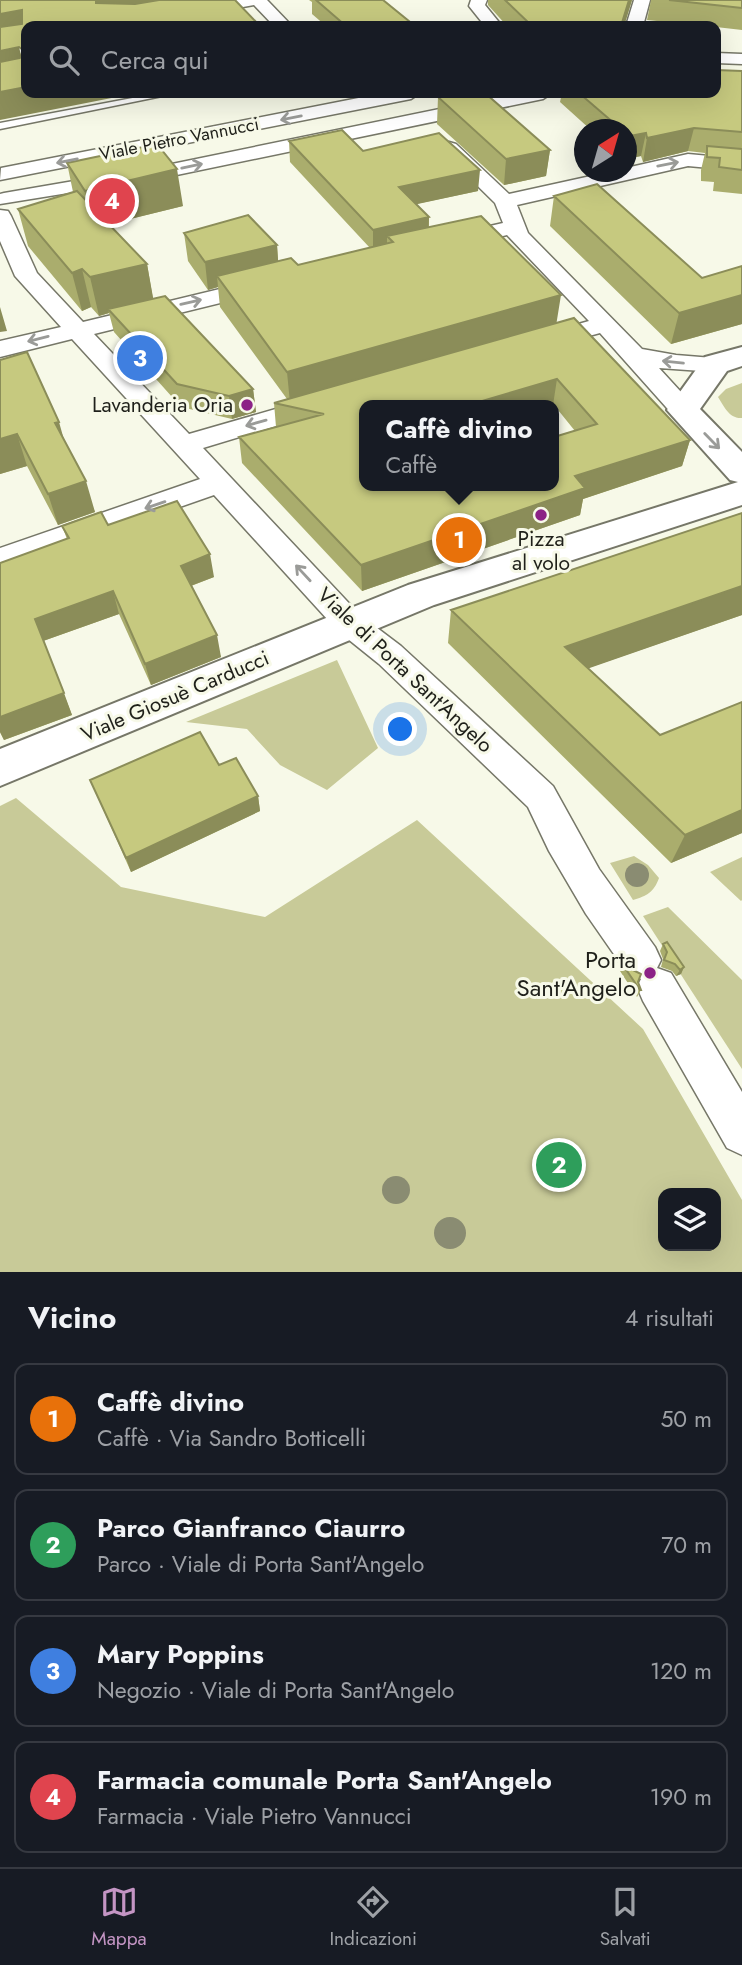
<!DOCTYPE html>
<html lang="it">
<meta charset="utf-8">
<style>
:root{--surface:#171b24;--page:#20242c;--text:#f1f3f6;--muted:#9ea1a6;--line:#363941;--accent:#c495c4}
body{margin:0;font-family:Jost,sans-serif;background:var(--page);color:var(--text)}
.controls{position:absolute;right:21px;bottom:21px;display:grid;overflow:hidden;border-radius:14px;box-shadow:0 7px 28px #0002}
.controls button{width:63px;height:63px;display:grid;place-items:center;padding:0;border:0;border-bottom:2px solid var(--line);background:var(--surface);color:var(--text);font:35px sans-serif}
.compass{position:absolute;left:574px;top:119px;width:63px;height:63px;border-radius:50%;background:var(--surface);box-shadow:0 7px 28px #0002;rotate:37deg}
.you{position:absolute;left:401px;top:730px;width:24px;height:24px;margin:-18px;border:5px solid #fff;border-radius:50%;background:#1a73e8;box-shadow:0 0 0 10px #1a73e833}
.badge{display:grid;place-items:center;width:46px;height:46px;border-radius:50%;background:var(--accent);color:#fff;font-size:23px;font-weight:700}
.pin{position:absolute;translate:-50% -50%;border:4px solid #fff;box-shadow:0 2px 7px #0006}
.popup{position:absolute;left:359px;top:400px;width:200px;height:91px;box-sizing:border-box;display:grid;place-content:center;border-radius:14px;background:var(--surface);filter:drop-shadow(0 2px 5px #0005);font-size:23px;white-space:nowrap;color:var(--muted)}
.popup b{font-size:26px;color:var(--text)}
.popup::after{content:'';position:absolute;left:50%;top:100%;margin-left:-14px;border:14px solid transparent;border-top-color:var(--surface)}
.list{margin:0;padding:0;list-style:none}
h2{display:flex;justify-content:space-between;align-items:center;height:91px;margin:0;padding:0 28px;font-size:30px}
h2 small{font-size:23px;font-weight:400;color:var(--muted)}
.list li{display:grid;grid-template-columns:46px 1fr auto;gap:21px;align-items:center;box-sizing:border-box;height:112px;margin:0 14px 14px;padding:0 14px;border:2px solid var(--line);border-radius:14px}
.list b{display:block;font-size:26px;white-space:nowrap}
.list p{margin:0;font-size:23px;white-space:nowrap;color:var(--muted)}
.list em{font-size:23px;font-style:normal;color:var(--muted)}
.icon{flex:none;width:38px;height:38px;fill:none;stroke:currentColor;stroke-width:2;stroke-linecap:round;stroke-linejoin:round}
.map{position:relative;flex:none;width:742px;height:1272px;overflow:hidden}
.search{position:absolute;background:var(--surface);box-shadow:0 7px 28px #0002;left:21px;right:21px;top:21px;height:77px;display:flex;align-items:center;gap:18px;box-sizing:border-box;padding:0 24px;border-radius:14px;color:var(--muted);font-size:26px}
.sheet{height:595px;background:var(--surface)}
nav{display:flex;justify-content:space-around;align-items:center;box-sizing:border-box;height:98px;border-top:2px solid var(--line);background:var(--surface);font-size:19px;color:var(--muted)}
nav a{display:grid;justify-items:center;gap:4px}
nav .on{color:var(--accent)}
.map>svg:first-child{display:block}
.green{fill:#c8ca98;fill-rule:evenodd}
.lines{fill:none;stroke-linecap:round;stroke-linejoin:round}
.lane-casing{stroke:#767768;stroke-width:3}
.street-casing{stroke:#767768;stroke-width:3}
.secondary-casing{stroke:#767768;stroke-width:4}
.lane{fill:#fff;fill-rule:evenodd}
.street{fill:#fff;fill-rule:evenodd}
.secondary{fill:#fff;fill-rule:evenodd}
.tree{fill:#8a8c72}
.wall{fill:#aaad6d;fill-rule:evenodd}
.shaded-wall{fill:#8b8d59}
.building{fill:#c6c97f;stroke:#8b8d59;stroke-width:2;fill-rule:evenodd}
.oneway{stroke:#9a9b98}
.poi-dot{fill:#8c2286;stroke:#f7f9e8;stroke-width:2.5}
.labels{text-anchor:middle;dominant-baseline:central;stroke-width:6;stroke-linejoin:round;paint-order:stroke}
.far-street-label{font-size:18px;fill:#1f201a;stroke:#f7f9e8}
.poi-label{font-size:21px;fill:#1f201a;stroke:#f7f9e8;text-anchor:end}
.street-label{font-size:21px;fill:#1f201a;stroke:#f7f9e8}
.near-poi-label{font-size:24px;fill:#1f201a;stroke:#f7f9e8;text-anchor:end}
</style>
<div class="map">
<svg width="742" height="1272" viewBox="0 0 742 1272">
<rect width="100%" height="100%" fill="#f7f9e8"/>
<path class="green" d="M742 383V418C729 419 724 406 718 397L726 389Z
M337 660 378 748 327 790 280 765 247 729 186 722Z
M16 798 121 887 265 917 417 820 643 1029 742 1200V1272H0V806ZM663 1193H716V1246H663Z
M634 856 648 865 659 878C654 892 647 896 633 900L610 863Z
M742 857V900L741 901 710 872Z
M668 907 742 980V1069L643 916Z"/>
<g class="lines">
<g class="lane-casing">
<path id="lane" d="M159 93H177L0 129V123Z"/>
</g>
<g class="street-casing">
<path id="street" d="M228 0H267L292 26H274L254 5 138 26H102L111 21Z
M471 0H487L485 5 502 26H485L469 6Z
M634 0H650L643 26H626Z
M716 53 742 54V64L716 63Z
M384 93H420L411 99 0 180 1 168Z
M517 93H552L543 99 167 177 0 204V194L4 193 167 165Z
M449 142 456 144 509 194 609 172H626V168L688 154 742 159V171L688 166 517 205 528 233 642 349 676 355 725 359 729 364 725 369 716 372 659 368 692 404 696 410 692 416 683 418 674 416 600 333 545 348 536 346 533 341 536 336 589 321 507 235 454 248 446 246 443 241 446 236 503 223 495 203 439 148 442 144Z
M0 210 8 211 11 216 37 273 83 322 261 279 269 281 273 286 269 291 94 334 189 434 317 397 326 399 330 405 326 411 203 448 360 615 401 646 553 786 599 869 655 947 661 960 657 968 671 973 742 1092V1155L727 1148 643 1001 637 987 641 979 627 973 586 914 549 851 528 807 379 664 338 631 214 495 0 570V548L200 479 72 339 0 357V341L61 327 15 276 0 241Z"/>
</g>
<g class="secondary-casing">
<path id="secondary" d="M742 347V366L727 371 700 409 742 452V505L434 605 0 786V749L408 585 738 482 730 480 667 410 705 357Z"/>
</g>
<use href="#lane" class="lane"/>
<use href="#street" class="street"/>
<use href="#secondary" class="secondary"/>
</g>
<g class="tree">
<circle cx="637" cy="875" r="12"/>
<circle cx="396" cy="1190" r="14"/>
<circle cx="450" cy="1233" r="16"/>
</g>
<path class="wall" d="M309 0H383L415 26H326L312 14V2Z
M488 0H632L624 26H507L488 5Z
M651 0H742V30L716 27V26H706L647 20Z
M742 71V194L713 191 714 182 701 181V170L705 153 688 151 643 162 641 156 626 159V130H591L560 102 562 93H716Z
M438 97 550 150 546 176 504 185 437 124Z
M289 141 363 151 478 191 416 204 429 217V227L556 323 690 440 682 466 583 499 580 515 362 591 242 463 239 437 276 427 274 403 287 399 220 307 218 287 208 290 188 261 184 233 277 245 278 262 298 265 370 248 290 162ZM365 405H554L575 431 554 486Z
M67 163 183 206 109 224 147 264 153 299 253 389 256 412 232 419 181 407 114 332 109 313 99 316 91 307 82 311 28 246 18 209 73 192Z
M554 196 702 278 742 266V324L671 344 550 226Z
M0 360 64 439 95 512 58 525 27 466 0 474Z
M742 513V615L588 668 742 833 671 863 448 643 451 610Z
M108 525 214 577 191 586 221 657 151 685 119 614 43 641 72 715 4 740 0 732V563L67 539 62 526Z
M219 765 258 796 260 811 131 872 90 780Z
M663 944 684 967 681 974 676 976 672 971 661 967 663 959 660 951Z
M623 965 638 982 641 990 637 997 620 971Z"/>
<path class="shaded-wall" d="M96 0H212L111 18 96 3Z
M629 0H632L624 26H621Z
M22 10 26 29 0 39V14Z
M19 47 25 72 0 78V51Z
M26 87V93H137L0 120V92Z
M694 128 688 151 643 162 647 138Z
M646 133 641 156 626 159 630 136Z
M550 150 546 176 504 185 506 159Z
M177 169 183 206 94 228 85 191Z
M480 170 478 191 399 208V187Z
M429 217 428 238 387 236V248L373 251V230Z
M277 245 279 273 217 276 218 287 208 290 205 262Z
M147 264 154 303 108 309 109 313 99 316 90 277Z
M82 269 91 307 82 311 72 273Z
M561 295 556 326 290 403 287 372Z
M742 295V324L671 344 679 313Z
M0 307 7 331 0 332Z
M557 379 553 405H481L482 401Z
M253 389 256 412 232 419 229 396Z
M59 422 68 454 55 423Z
M17 434 27 466 0 474V439Z
M690 440 682 466 583 499 580 515 362 591 361 565 575 476Z
M86 481 95 512 58 525 48 494Z
M210 554 214 577 185 588 181 566Z
M742 586V615L558 679 565 647Z
M113 591 119 614 43 641 35 619Z
M217 635 221 657 151 685 145 664Z
M64 693 72 715 4 740 0 732V717Z
M258 796 260 811 131 872 126 858Z
M742 810V833L671 863 685 835Z
M684 967 681 974 676 976 680 970Z"/>
<path class="building" d="M0 0H96V3L135 4 159 0H235L260 26H26V87L0 92V62L20 58 23 50 19 47 0 51V27L22 24V10L0 14Z
M316 0H383L415 26H346Z
M505 0H629L621 26H532Z
M669 0H742V8Z
M716 70 742 71V132L694 128 647 138 646 133 630 136 626 133V130H622L579 93H716Z
M461 93H485L550 150 506 159 438 97Z
M342 130 363 151 439 133 480 170 399 187 429 217 373 230 289 141Z
M157 144 177 169 85 191 67 163Z
M707 146 742 149V170L719 167 720 158 707 157Z
M597 184 702 278 742 266V295L679 313 554 196Z
M77 191 147 264 90 277 82 269 72 273 18 209Z
M248 215 277 245 205 262 184 233Z
M481 216 561 295 287 372 217 276 291 258 298 265 393 242 387 236Z
M165 296 253 389 229 396 177 384 108 309Z
M574 318 690 440 575 476 585 488 361 565 239 437 324 414 274 403ZM557 379 597 424 554 437V486H365V405H485L482 401Z
M27 352 59 422 55 423 86 481 48 494 17 434 0 439V360Z
M177 501 210 554 181 566 217 635 145 664 113 591 35 619 64 693 0 717V563L69 538 62 526 101 512 108 525Z
M742 513V586L565 647 660 735 742 702V810L685 835 451 610Z
M200 732 219 765 236 758 258 796 126 858 90 780Z
M667 942 684 967 680 970 675 964 664 960 667 952 663 944Z
M623 965 641 974 638 982 641 990H640Z"/>
<defs><path id="oneway-shaft" d="M-6 0H5M1.5-3L5.5 0L1.5 3" fill="none" stroke-width="1.6" stroke-linecap="round" stroke-linejoin="round" transform="scale(1.75)"/></defs>
<g class="oneway">
<use href="#oneway-shaft" transform="translate(291 118) rotate(169)"/>
<use href="#oneway-shaft" transform="translate(67 161) rotate(169)"/>
<use href="#oneway-shaft" transform="translate(668 164) rotate(-11)"/>
<use href="#oneway-shaft" transform="translate(192 166) rotate(-12)"/>
<use href="#oneway-shaft" transform="translate(191 302) rotate(-13)"/>
<use href="#oneway-shaft" transform="translate(38 339) rotate(166)"/>
<use href="#oneway-shaft" transform="translate(673 362) rotate(-174)"/>
<use href="#oneway-shaft" transform="translate(256 423) rotate(164)"/>
<use href="#oneway-shaft" transform="translate(712 441) rotate(46)"/>
<use href="#oneway-shaft" transform="translate(155 505) rotate(161)"/>
<use href="#oneway-shaft" transform="translate(303 573) rotate(-133)"/>
</g>
<g class="poi-dot">
<circle cx="247" cy="405" r="7"/>
<circle cx="541" cy="515" r="7"/>
<circle cx="650" cy="973" r="7"/>
</g>
<g class="labels">
<g class="far-street-label">
<text transform="translate(179 139) rotate(-11)">Viale Pietro Vannucci</text>
</g>
<g class="poi-label">
<text x="233" y="405">Lavanderia Oria</text>
<text x="541" y="539" text-anchor="middle">Pizza<tspan x="541" dy="24">al volo</tspan></text>
</g>
<g class="street-label">
<text transform="translate(405 670) rotate(43)">Viale di Porta Sant'Angelo</text>
<text transform="translate(175 696) rotate(-23)">Viale Giosuè Carducci</text>
</g>
<g class="near-poi-label">
<text x="636" y="959">Porta<tspan x="636" dy="28">Sant'Angelo</tspan></text>
</g>
</g>
</svg>
<div class="controls">
<button><svg class="icon" aria-label="layers" viewBox="0 0 24 24"><path d="M12 4l9 5-9 5-9-5zM3 14l9 5 9-5"/></svg></button>
</div>
<svg class="compass" viewBox="-18 -18 36 36"><path d="M0-13l5 13h-10z" fill="#e53935"/><path d="M0 13l5-13h-10z" fill="#9ea1a6"/></svg>
<div class="you"></div>
<div class="pin badge" style="left:459px;top:540px;background:#e8710a">1</div>
<div class="popup"><b>Caffè divino</b>Caffè</div>
<div class="pin badge" style="left:559px;top:1165px;background:#2e9e5b">2</div>
<div class="pin badge" style="left:140px;top:358px;background:#3f7fe0">3</div>
<div class="pin badge" style="left:112px;top:201px;background:#e0444e">4</div>
<div class="search"><svg class="icon" aria-label="search" viewBox="0 0 24 24"><circle cx="10" cy="10" r="6"/><path d="M15 15l6 6"/></svg>Cerca qui</div>
</div>
<section class="sheet">
<h2>Vicino<small>4 risultati</small></h2>
<ul class="list">
<li><span class="badge" style="background:#e8710a">1</span><div><b>Caffè divino</b><p>Caffè · Via Sandro Botticelli</p></div><em>50 m</em></li>
<li><span class="badge" style="background:#2e9e5b">2</span><div><b>Parco Gianfranco Ciaurro</b><p>Parco · Viale di Porta Sant'Angelo</p></div><em>70 m</em></li>
<li><span class="badge" style="background:#3f7fe0">3</span><div><b>Mary Poppins</b><p>Negozio · Viale di Porta Sant'Angelo</p></div><em>120 m</em></li>
<li><span class="badge" style="background:#e0444e">4</span><div><b>Farmacia comunale Porta Sant'Angelo</b><p>Farmacia · Viale Pietro Vannucci</p></div><em>190 m</em></li>
</ul>
</section>
<nav>
<a class="on"><svg class="icon" aria-label="map" viewBox="0 0 24 24"><path d="M3 6l6-2 6 2 6-2v14l-6 2-6-2-6 2zM9 4v14M15 6v14"/></svg>Mappa</a>
<a><svg class="icon" aria-label="directions" viewBox="0 0 24 24"><path d="M12 3l9 9-9 9-9-9zM9 14v-3h6M13 9l2 2-2 2"/></svg>Indicazioni</a>
<a><svg class="icon" aria-label="saved" viewBox="0 0 24 24"><path d="M7 4h10v16l-5-4-5 4z"/></svg>Salvati</a>
</nav>
